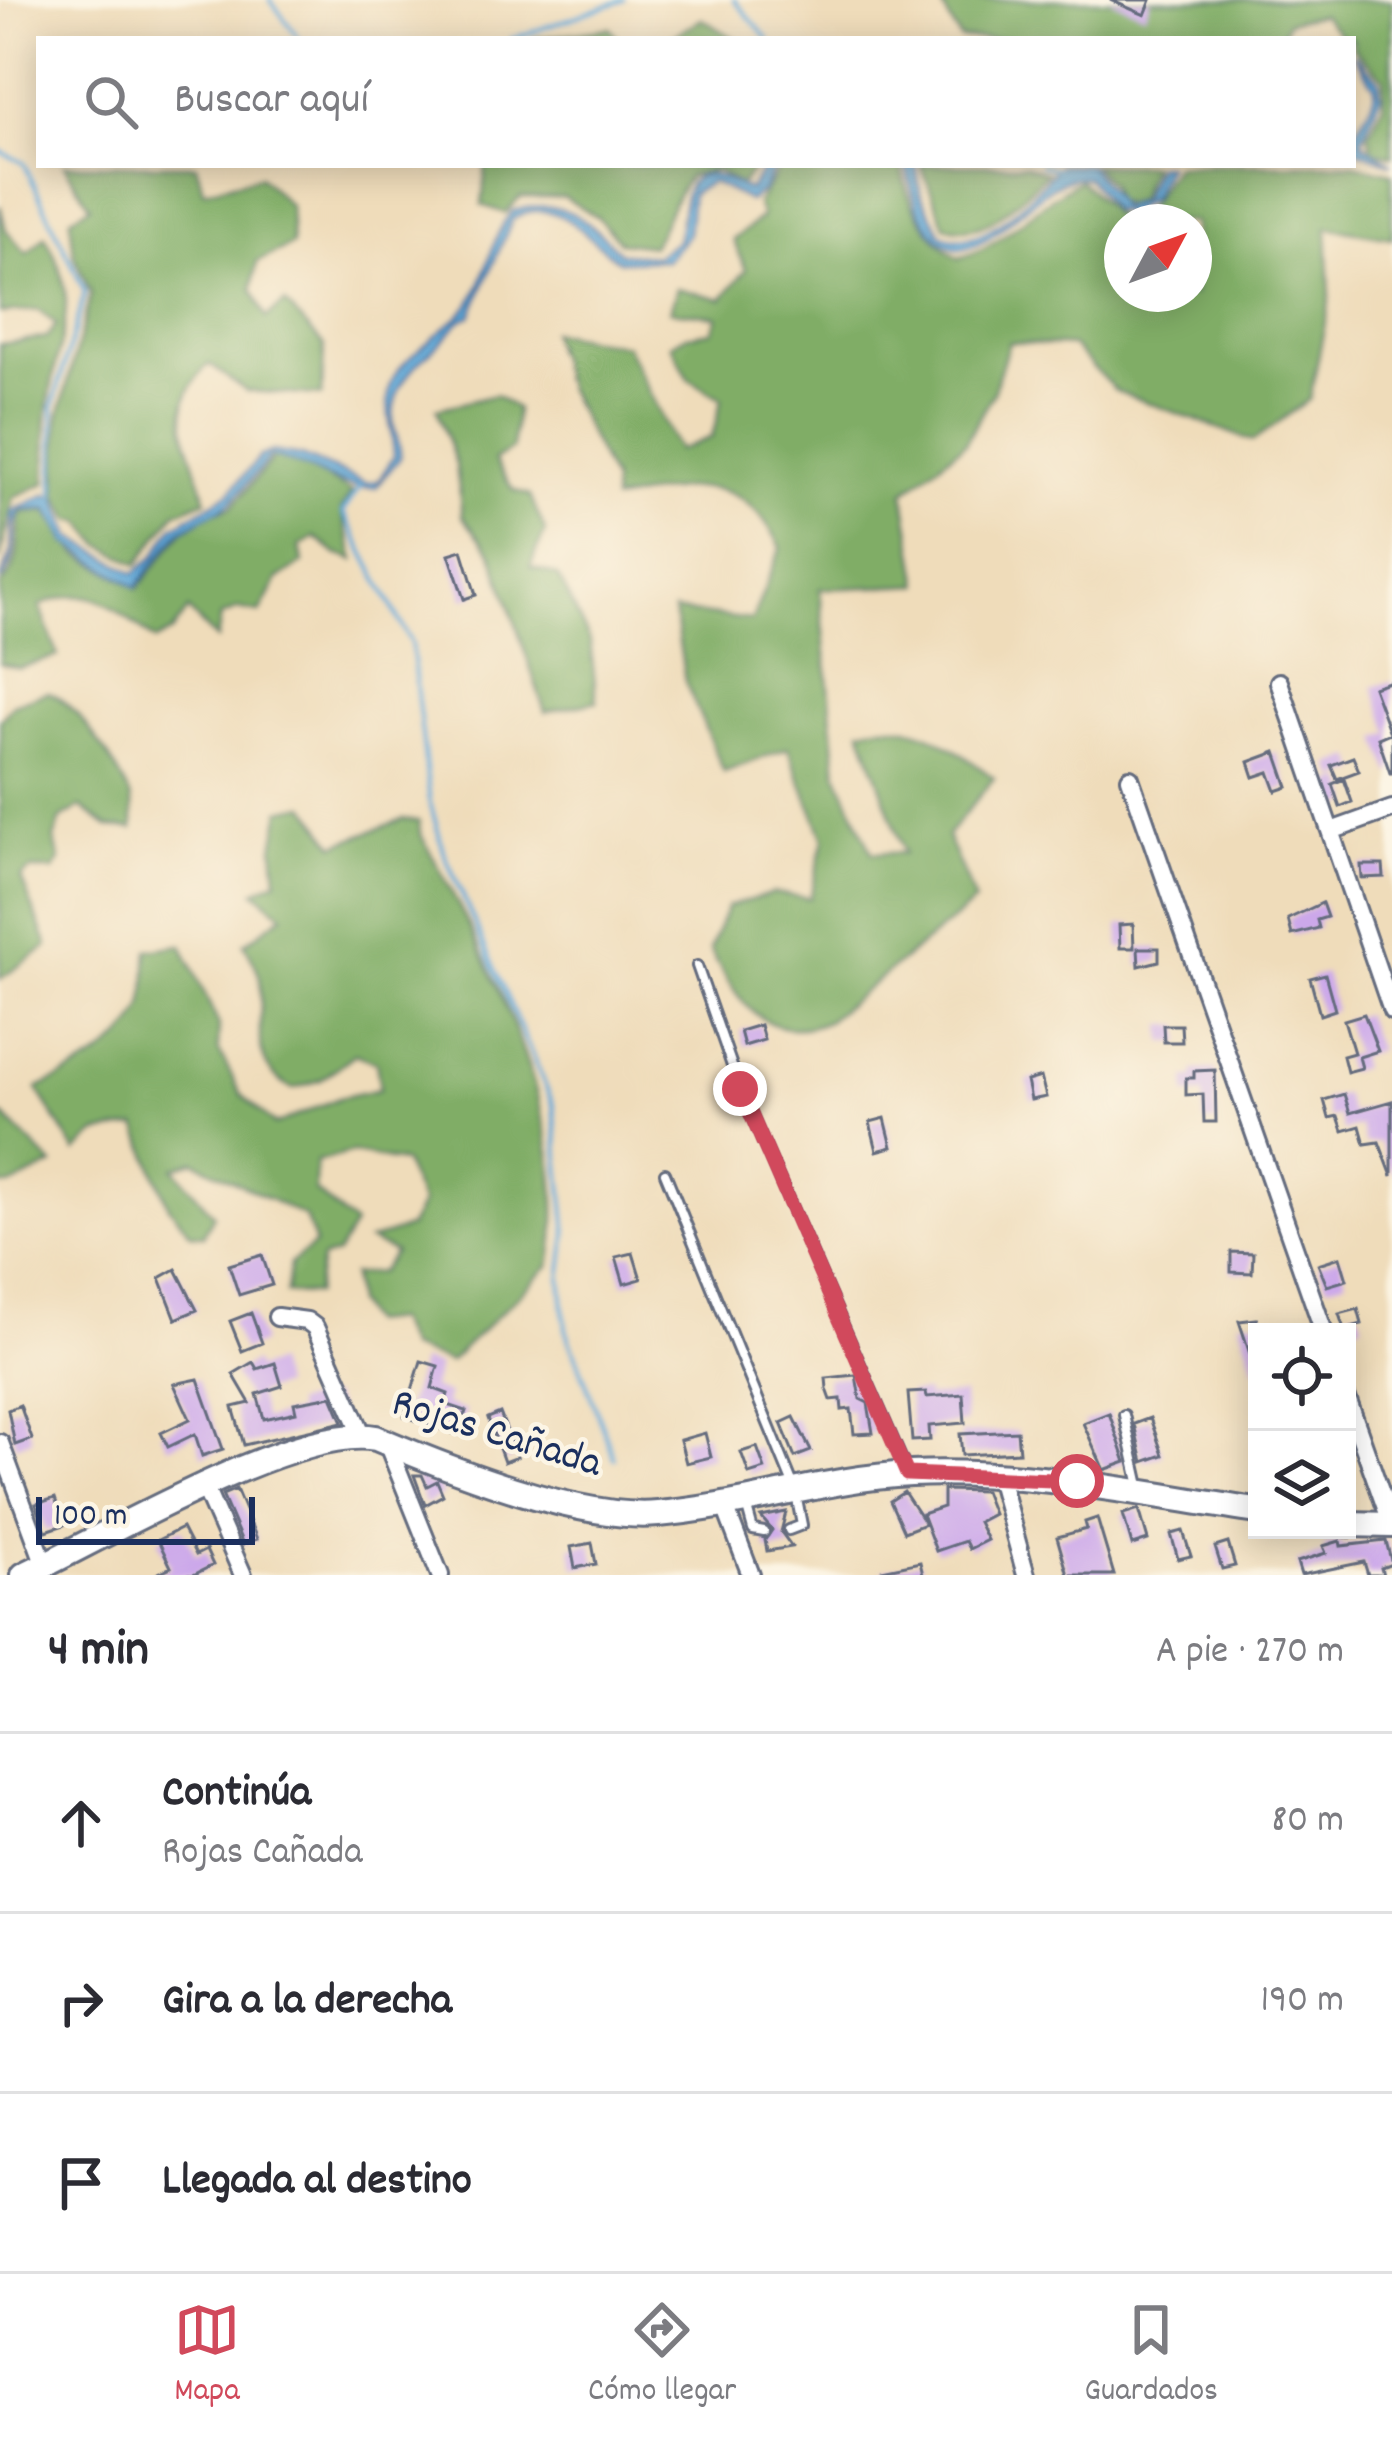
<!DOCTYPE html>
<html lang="es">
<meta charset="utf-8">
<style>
:root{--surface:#fff;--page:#f7f7f7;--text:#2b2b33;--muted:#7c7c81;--line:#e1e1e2;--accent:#d1495b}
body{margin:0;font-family:Dekko,sans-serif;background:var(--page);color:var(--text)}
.controls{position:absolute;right:36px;bottom:36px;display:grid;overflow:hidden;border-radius:0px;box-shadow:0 6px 30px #0003}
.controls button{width:108px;height:108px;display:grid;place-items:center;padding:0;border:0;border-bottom:3px solid var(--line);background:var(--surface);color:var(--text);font:60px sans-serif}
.compass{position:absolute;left:1104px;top:204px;width:108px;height:108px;border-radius:50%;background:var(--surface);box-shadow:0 6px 30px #0003;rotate:49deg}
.scale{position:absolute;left:36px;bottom:30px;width:219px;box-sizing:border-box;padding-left:12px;border:6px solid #1b2f5e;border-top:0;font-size:33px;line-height:42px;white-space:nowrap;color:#1b2f5e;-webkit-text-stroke:9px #fcf5e5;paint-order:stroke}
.stop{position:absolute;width:36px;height:36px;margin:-27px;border:9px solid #d1495b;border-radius:50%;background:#fff}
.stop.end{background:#d1495b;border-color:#fff;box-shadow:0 3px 12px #0008}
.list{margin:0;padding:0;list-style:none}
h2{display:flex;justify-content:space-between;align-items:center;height:156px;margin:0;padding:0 48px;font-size:51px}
h2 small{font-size:39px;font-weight:400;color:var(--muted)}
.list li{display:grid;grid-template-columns:78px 1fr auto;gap:36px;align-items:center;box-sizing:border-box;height:180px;padding:0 48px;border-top:3px solid var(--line)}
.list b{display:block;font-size:45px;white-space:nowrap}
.list p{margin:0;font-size:39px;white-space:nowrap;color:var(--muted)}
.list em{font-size:39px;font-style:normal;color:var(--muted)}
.icon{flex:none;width:66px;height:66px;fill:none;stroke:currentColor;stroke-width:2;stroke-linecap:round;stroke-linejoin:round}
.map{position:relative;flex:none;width:1392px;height:1575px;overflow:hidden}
.search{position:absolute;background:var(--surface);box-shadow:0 6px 30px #0003;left:36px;right:36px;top:36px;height:132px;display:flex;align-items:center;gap:30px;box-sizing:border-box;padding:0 42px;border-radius:0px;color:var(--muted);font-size:45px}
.sheet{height:696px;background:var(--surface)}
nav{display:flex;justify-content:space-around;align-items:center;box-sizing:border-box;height:168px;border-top:3px solid var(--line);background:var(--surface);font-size:33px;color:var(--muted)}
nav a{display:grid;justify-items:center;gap:6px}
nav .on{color:var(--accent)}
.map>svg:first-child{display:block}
.forest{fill:#80ad66;stroke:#4e6e62;stroke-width:3}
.water{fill:#62a9d8;stroke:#3e6c9b;stroke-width:3}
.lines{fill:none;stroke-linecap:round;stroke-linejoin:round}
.stream{stroke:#62a9d8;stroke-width:4.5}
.building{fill:#cca8ea}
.lane-casing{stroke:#656c7e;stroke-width:14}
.street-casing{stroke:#656c7e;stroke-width:22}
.secondary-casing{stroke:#656c7e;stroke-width:30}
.lane{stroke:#fff;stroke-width:8}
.street{stroke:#fff;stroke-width:16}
.secondary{stroke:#fff;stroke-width:24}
.route{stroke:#d1495b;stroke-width:15}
.labels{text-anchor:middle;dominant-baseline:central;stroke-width:9;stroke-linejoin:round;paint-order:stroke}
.street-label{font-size:42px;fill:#1b2f5e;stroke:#fcf5e5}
</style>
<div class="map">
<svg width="1392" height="1575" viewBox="0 0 1392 1575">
<rect width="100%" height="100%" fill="#fcf5e5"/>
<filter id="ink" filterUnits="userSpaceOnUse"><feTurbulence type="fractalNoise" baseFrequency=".00833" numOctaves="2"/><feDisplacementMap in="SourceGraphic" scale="24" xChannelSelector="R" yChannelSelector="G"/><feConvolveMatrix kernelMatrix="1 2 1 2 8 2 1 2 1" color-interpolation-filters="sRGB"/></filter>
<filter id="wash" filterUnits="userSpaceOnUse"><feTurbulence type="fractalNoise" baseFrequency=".004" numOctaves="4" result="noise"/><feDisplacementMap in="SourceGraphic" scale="48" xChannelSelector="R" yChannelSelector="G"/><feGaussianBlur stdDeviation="2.7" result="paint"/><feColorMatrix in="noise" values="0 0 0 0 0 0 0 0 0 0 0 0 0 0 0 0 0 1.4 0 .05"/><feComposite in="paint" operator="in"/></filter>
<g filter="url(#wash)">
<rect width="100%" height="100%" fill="#efdcba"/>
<path class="forest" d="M939 0H1392V156L1372 150 1368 134 1383 105 1384 78 1353 48V39H1344L1321 15 1287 22 1280 39H960Z
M702 19 736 39H668Z
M610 28 619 39H532Z
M1353 164 1392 173V238L1327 227 1330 298 1310 399 1253 441 1116 391 1072 346 1009 342 993 393 965 443 904 492 920 585 820 589 837 773 872 853H904L861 729C915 715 952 747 994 778L947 836 975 902 827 1021C767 1047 735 999 710 949L727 907 773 893 810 898 824 839 788 748 724 772 685 681 674 611 752 620 781 547C739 466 688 487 613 501L612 481 563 381 550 332 626 345 678 450 712 437 722 399 689 379 671 344 687 335 712 331 718 316 670 311 677 288 722 299 746 270 733 240 762 217 757 204 781 165H901C905 200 928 238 958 258 999 250 1037 202 1080 180L1122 223V294H1194V222H1138L1175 165Z
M64 165H196L204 191 260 176 290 206 292 245 257 262 252 289 266 318 285 303 324 345 322 396 246 391 209 364C163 407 192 446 206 500L175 513 138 564 101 545 82 522 71 520 57 495 58 420 91 294 74 256 70 218 90 206Z
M486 165H757L740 186 716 170 689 176C672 198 666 222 652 246L620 242 597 217 564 197H520L505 213 482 205Z
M921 165H1025L1047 173C1018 199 987 241 945 226Z
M1093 165H1152L1138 199 1125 205 1114 201 1110 185Z
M0 205 6 230 27 254 45 236C85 306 57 335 48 408 44 433 48 458 46 483L14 497 0 560V344L47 337 56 324 38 310 0 313Z
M495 395 516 409 512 449 494 460 513 490 530 496 545 531 530 567 558 576 590 641 597 701 545 712 492 553 462 516 456 464 437 409Z
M274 457 300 464 352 492 341 510 355 560 336 554 315 537 300 546 303 563 278 579 260 613 238 609 221 616 217 640 188 610 172 632 156 641C113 609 95 580 40 606L58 656 19 668 0 663V586C24 563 15 540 21 513L47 511 78 554 138 588 183 531 213 512 232 507Z
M47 692C73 698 123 773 131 799 134 808 133 820 133 829L108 827 81 807 61 819 54 839 60 860 54 870H30L21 878 48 946 0 979V720L13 704Z
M306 805 335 845 403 819 419 821 420 833C483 948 579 1130 550 1265L449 1362 408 1348 395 1320 368 1323 355 1303 352 1275 380 1272 394 1252 369 1241 409 1227 421 1205 404 1163 352 1152 316 1162 315 1191 354 1225 337 1254 321 1259 315 1294 286 1293 290 1264 315 1244 305 1217 194 1161 174 1168 214 1215 203 1235 191 1233 169 1207 137 1127 97 1133 76 1152 37 1089C73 1071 126 1050 142 1008 148 992 146 968 148 950L182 945 219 1025 218 1049 241 1094 275 1125 339 1098 380 1089 376 1062 355 1054 321 1080 293 1089C245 1065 265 1023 260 979 258 967 250 955 244 944L283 915 255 891 277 880 274 847 281 810Z
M0 1116H4L53 1165 10 1186 0 1185Z"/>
<path class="water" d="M1353 54 1379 80 1380 96 1361 142 1392 164 1355 149C1350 125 1375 111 1375 87Z
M765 165H775L763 190 749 201 711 182 692 193 688 235 667 260 619 261C587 241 557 190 512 220L471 316C456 320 455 329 444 339 419 362 392 381 393 421 394 435 402 444 400 458L376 487C341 492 305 462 270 456L230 503 180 531 136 587 67 543 48 509 21 510C7 530 23 554 0 581L11 554 13 511 46 495 56 499 72 537 135 573 154 557 173 527 229 493 260 456 273 451 301 456 366 483 378 481 394 456C393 432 383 405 392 381 401 358 447 330 464 311 489 284 488 237 513 211 561 195 588 220 620 253L656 256 677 240C684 221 678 169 712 175 725 177 737 187 750 190Z
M906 165H916L920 193 941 234C982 256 1033 195 1059 165H1089L1121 208 1141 200 1157 165H1167L1151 198 1127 214 1112 210 1088 178C1044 169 1009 242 959 249 925 241 911 194 906 165Z"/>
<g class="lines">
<path class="stream" d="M270 0 300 39
M734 0 768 39
M511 39 624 0
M0 151 24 163 85 292 53 406 54 502
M1041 165 1059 170
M361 485 343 512 411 643 430 803 445 855 554 1106 567 1234 561 1278 566 1329 614 1458"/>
</g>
<g id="blocks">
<path class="building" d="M1110 0H1151L1145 15Z
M462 550 476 595 464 599 449 554Z
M1392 681V773H1390L1378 738 1390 733 1373 687Z
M1276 752 1288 787 1276 791 1269 772 1254 777 1249 762Z
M1353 757 1359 771 1337 779 1331 765Z
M1344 779 1352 802 1340 807 1332 784Z
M1361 865H1383L1384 877 1362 878Z
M1322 903 1327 917 1317 920 1319 928 1292 935 1288 919Z
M1133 924 1134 948H1120L1119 925Z
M1138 948H1159V961L1139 966Z
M1325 974 1335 1010 1320 1015 1310 978Z
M1364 1014 1378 1051 1359 1057 1362 1068 1347 1072 1343 1056 1354 1053 1344 1020Z
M760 1025 764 1040 744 1046 740 1031Z
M1163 1025H1181L1182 1042H1164Z
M1215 1070 1216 1122H1204L1203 1094 1186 1095V1078H1194V1071Z
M1041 1077 1046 1097 1031 1100 1027 1081Z
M1344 1094 1350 1113 1392 1101V1176L1379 1142 1365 1144 1360 1126 1343 1131 1338 1116 1329 1118 1324 1100Z
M885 1118 892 1147 877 1151 870 1122Z
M1231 1252 1253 1253 1252 1273 1231 1272Z
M633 1253 641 1279 624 1284 616 1257Z
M262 1255 272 1285 239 1295 229 1265Z
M1340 1257 1347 1280 1327 1286 1318 1264Z
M176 1269 197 1310 176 1319 160 1278Z
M1358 1309 1362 1324 1344 1329 1339 1314Z
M251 1313 262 1343 242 1351 230 1321Z
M1257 1319V1369H1255L1239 1321Z
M421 1361 438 1366 432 1388 448 1394 445 1404 466 1411 458 1435 404 1416Z
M253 1362 257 1369 275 1363 282 1386 257 1394 264 1419 296 1412 294 1403 332 1396 343 1422 244 1445 233 1407 250 1403 233 1374Z
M856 1375 860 1399 868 1403 873 1433 854 1434 851 1409 842 1410 841 1399 831 1400 827 1389 826 1378Z
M198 1379 223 1449 202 1456 195 1434 168 1447 161 1433 190 1419 174 1384Z
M926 1392 927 1397 963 1394 965 1423 929 1426 930 1440 912 1441 908 1393Z
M20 1405 32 1439 15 1445 8 1410Z
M500 1413 517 1457 504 1462 488 1418Z
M1109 1413 1126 1462 1104 1470 1083 1423Z
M794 1417 811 1451 795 1457 781 1423Z
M1150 1418 1163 1455 1143 1462 1134 1424Z
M1017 1431 1019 1452 962 1455 960 1434Z
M705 1433 711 1457 686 1463 680 1440Z
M757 1447 765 1469 749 1474 741 1452Z
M414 1475H422L427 1486 437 1481 443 1495 425 1505Z
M236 1489 257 1539 243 1544 222 1495Z
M943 1490 984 1491 993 1514 978 1522 987 1540 969 1549 965 1541 936 1551 922 1514 943 1507Z
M904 1492 925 1524 904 1532 890 1501Z
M55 1498 64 1525 46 1531 36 1504Z
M1139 1509 1148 1540 1132 1545 1123 1514Z
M786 1512 781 1532 792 1547 767 1551 765 1540 772 1530 761 1517Z
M1097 1518 1114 1575H1068L1057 1537 1087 1529 1085 1522Z
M182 1528 196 1555 206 1550 213 1565 193 1575H154L171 1567 158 1540Z
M1183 1531 1191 1556 1178 1559 1171 1534Z
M1340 1541 1341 1546 1386 1541 1392 1564 1381 1568 1383 1575H1368L1364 1562 1301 1575 1297 1562 1326 1553 1323 1546Z
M592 1543 596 1564 575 1568 571 1547Z
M1228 1543 1235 1566 1222 1569 1215 1547Z
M920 1562 923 1575H882V1570Z"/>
</g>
</g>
<g filter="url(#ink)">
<use href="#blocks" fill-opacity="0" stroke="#656c7e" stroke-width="3"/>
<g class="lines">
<g class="lane-casing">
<path id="lane" d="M697 966 740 1089 905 1467
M665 1173 795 1489 802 1525 789 1530
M1124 1415 1140 1486
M747 1508 753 1530 764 1532"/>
</g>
<g class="street-casing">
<path id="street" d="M1279 682 1392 1011
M1130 778 1324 1332
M1331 831 1392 809
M277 1317 307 1321 315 1327 363 1436
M1347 1398 1392 1525
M0 1443 45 1565
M387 1443 440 1575
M999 1477 1026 1575
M205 1488 243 1575
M724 1504 751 1575"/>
</g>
<g class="secondary-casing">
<path id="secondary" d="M1347 1524 1392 1525
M24 1575C103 1538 297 1423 376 1438 449 1469 581 1521 658 1514 744 1507 825 1478 911 1474 1028 1469 1142 1494 1257 1511"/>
</g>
<use href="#lane" class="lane"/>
<use href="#street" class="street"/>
<use href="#secondary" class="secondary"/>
</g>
</g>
<g class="lines" filter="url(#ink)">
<path class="route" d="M740 1089 907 1474 1077 1481"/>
</g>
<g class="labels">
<g class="street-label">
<text transform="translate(496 1436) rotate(17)">Rojas Cañada</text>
</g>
</g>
</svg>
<div class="controls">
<button><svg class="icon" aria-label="locate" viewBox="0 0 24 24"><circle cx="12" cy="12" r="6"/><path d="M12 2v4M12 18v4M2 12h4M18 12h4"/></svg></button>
<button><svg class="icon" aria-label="layers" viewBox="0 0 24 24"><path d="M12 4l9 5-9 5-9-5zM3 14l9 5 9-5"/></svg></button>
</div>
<svg class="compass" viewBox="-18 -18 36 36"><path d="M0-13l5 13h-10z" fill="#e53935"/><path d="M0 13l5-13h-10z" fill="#7c7c81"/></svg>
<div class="scale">100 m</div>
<div class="stop" style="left:1077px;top:1481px"></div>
<div class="stop end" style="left:740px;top:1089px"></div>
<div class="search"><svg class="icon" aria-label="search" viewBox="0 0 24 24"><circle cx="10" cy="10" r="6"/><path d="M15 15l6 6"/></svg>Buscar aquí</div>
</div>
<section class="sheet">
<h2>4 min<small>A pie · 270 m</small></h2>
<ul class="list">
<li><svg class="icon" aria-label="ahead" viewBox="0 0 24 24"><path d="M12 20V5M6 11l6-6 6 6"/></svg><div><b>Continúa</b><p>Rojas Cañada</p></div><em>80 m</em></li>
<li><svg class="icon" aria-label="right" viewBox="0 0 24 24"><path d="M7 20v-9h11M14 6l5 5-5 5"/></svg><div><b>Gira a la derecha</b></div><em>190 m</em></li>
<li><svg class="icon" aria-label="arrive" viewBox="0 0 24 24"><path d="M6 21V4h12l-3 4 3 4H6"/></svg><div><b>Llegada al destino</b></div></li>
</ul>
</section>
<nav>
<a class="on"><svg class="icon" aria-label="map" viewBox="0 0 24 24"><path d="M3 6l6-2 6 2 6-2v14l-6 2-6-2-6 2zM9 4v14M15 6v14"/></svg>Mapa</a>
<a><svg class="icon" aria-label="directions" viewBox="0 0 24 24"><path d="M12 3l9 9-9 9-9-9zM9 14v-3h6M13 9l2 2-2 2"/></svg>Cómo llegar</a>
<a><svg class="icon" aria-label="saved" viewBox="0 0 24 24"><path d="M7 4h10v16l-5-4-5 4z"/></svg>Guardados</a>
</nav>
